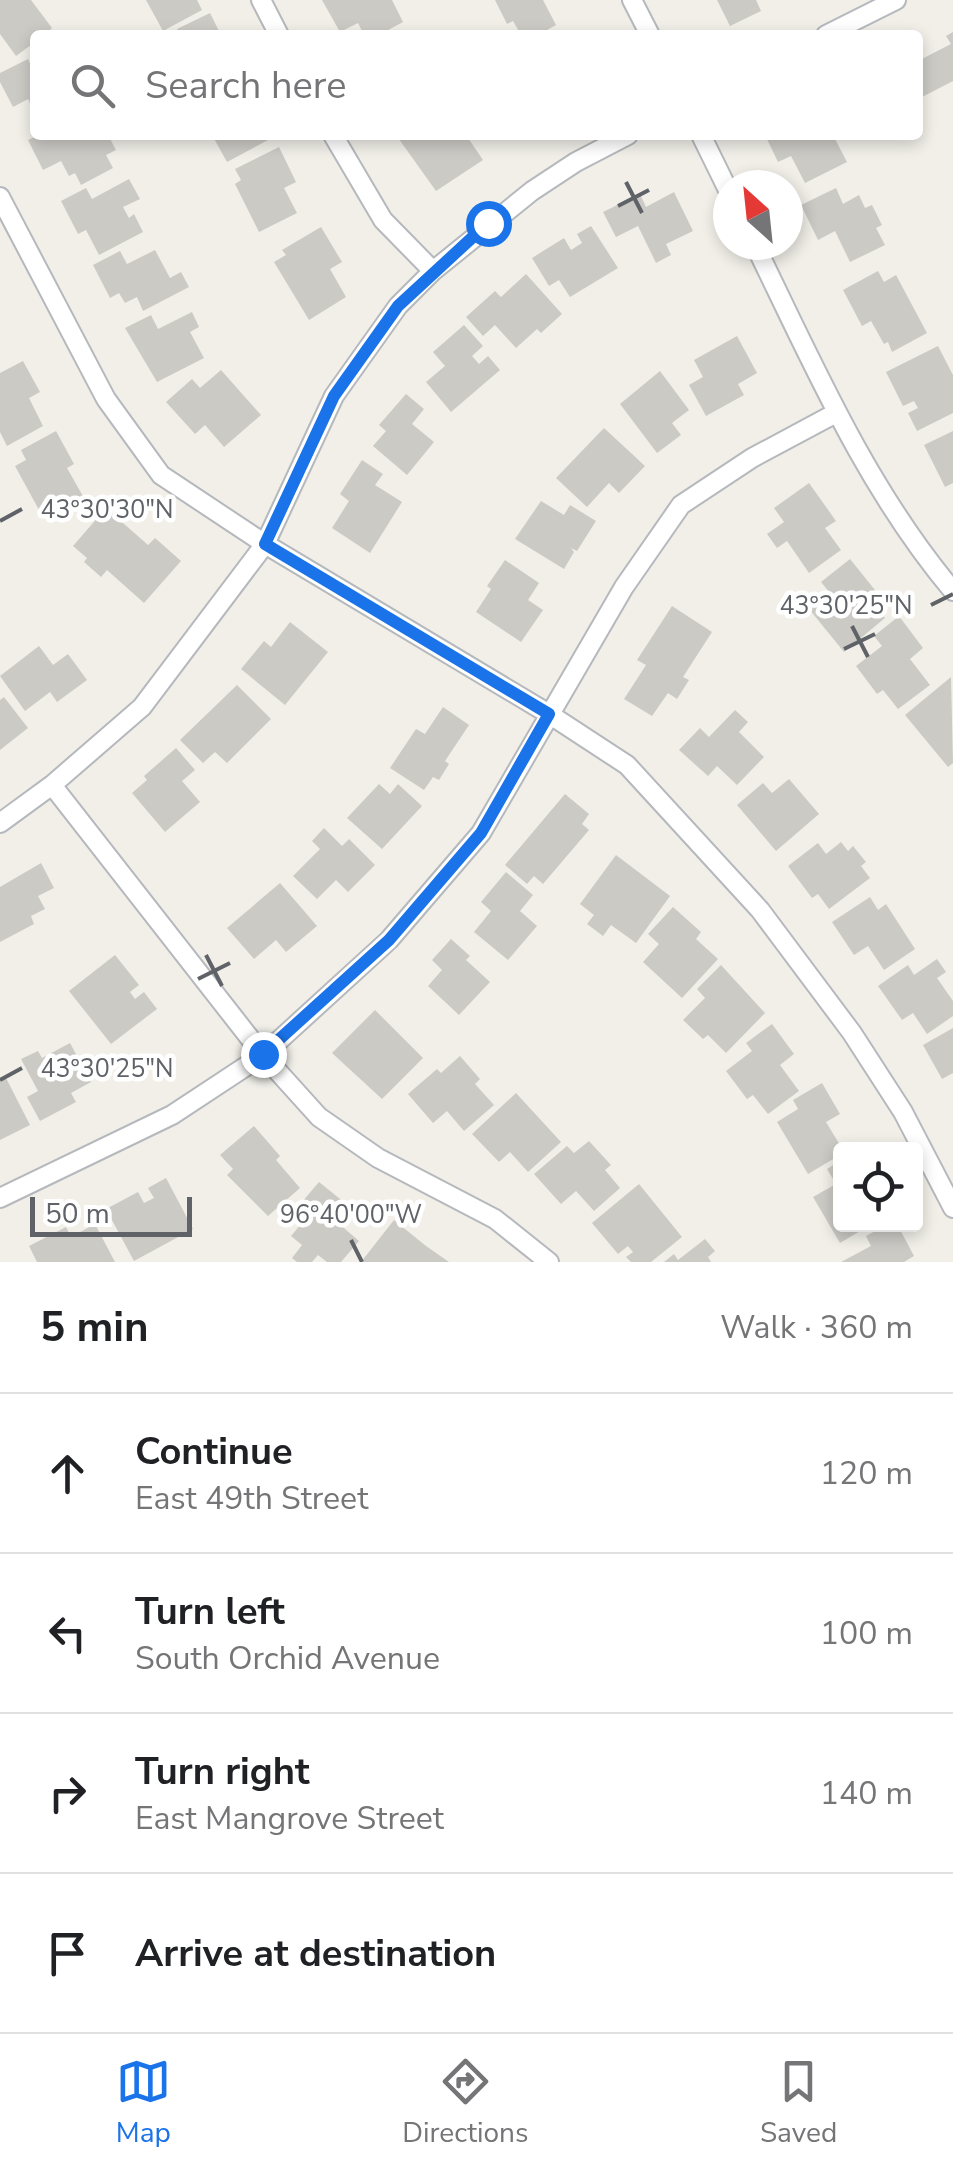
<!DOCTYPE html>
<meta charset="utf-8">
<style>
:root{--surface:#fff;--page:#f2f2f2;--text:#202124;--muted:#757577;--line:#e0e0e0;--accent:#1a73e8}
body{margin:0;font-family:"Nunito Sans",sans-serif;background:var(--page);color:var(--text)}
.controls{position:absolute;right:30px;bottom:30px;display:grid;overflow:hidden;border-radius:10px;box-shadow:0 5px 15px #0003}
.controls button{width:90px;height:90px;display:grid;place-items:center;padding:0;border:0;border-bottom:2px solid var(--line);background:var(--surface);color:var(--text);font:50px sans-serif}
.compass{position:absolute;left:713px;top:170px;width:90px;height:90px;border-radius:50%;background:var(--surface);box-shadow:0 5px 15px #0003;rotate:333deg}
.scale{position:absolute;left:30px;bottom:25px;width:162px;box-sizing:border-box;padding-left:10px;border:5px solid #5f6368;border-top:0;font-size:28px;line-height:35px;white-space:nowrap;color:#5f6368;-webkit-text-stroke:8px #fff;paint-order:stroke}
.stop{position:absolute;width:30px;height:30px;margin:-22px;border:8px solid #1a73e8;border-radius:50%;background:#fff}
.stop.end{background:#1a73e8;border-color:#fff;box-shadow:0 2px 10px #0008}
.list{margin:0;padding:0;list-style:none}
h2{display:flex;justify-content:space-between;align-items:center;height:130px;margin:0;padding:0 40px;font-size:42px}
h2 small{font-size:32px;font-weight:400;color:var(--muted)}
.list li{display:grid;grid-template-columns:65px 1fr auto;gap:30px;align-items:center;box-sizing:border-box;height:160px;padding:0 40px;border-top:2px solid var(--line)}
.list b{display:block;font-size:38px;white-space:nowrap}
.list p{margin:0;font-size:32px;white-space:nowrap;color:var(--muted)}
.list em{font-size:32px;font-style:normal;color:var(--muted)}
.icon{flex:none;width:55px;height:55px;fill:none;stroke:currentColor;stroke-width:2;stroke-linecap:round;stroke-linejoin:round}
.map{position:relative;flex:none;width:953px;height:1262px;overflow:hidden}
.search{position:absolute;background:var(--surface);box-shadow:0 5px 15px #0003;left:30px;right:30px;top:30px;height:110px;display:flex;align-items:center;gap:25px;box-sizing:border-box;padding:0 35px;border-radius:10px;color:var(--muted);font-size:38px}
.sheet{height:770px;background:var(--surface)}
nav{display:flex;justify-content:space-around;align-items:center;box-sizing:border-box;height:140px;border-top:2px solid var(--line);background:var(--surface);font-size:28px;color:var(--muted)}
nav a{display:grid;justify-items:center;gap:5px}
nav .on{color:var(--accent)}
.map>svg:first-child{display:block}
.building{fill:#cccac5}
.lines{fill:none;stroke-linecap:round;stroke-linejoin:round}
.minor-casing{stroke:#b5b8bc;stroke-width:22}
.minor{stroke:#fff;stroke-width:18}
.route{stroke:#1a73e8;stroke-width:12}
.ticks{fill:none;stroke:#5f6368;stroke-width:4}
.ticks-label{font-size:25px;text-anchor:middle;fill:#5f6368;stroke:#fff;stroke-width:9;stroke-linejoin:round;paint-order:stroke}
</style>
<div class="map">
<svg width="953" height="1262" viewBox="0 0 953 1262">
<rect width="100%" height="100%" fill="#f1efe8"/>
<path class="building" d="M0 0H31L52 28 44 35H35V42L16 56 0 34Z
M146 0H197L202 10 163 31Z
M322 0H392L403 22 379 35H364L358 23 340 32Z
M495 0H543L556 25 538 35H521L513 21 507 24Z
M717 0H756L761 11 730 26Z
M210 13 221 35H180L177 29Z
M953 32V81L922 97 918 89V61L951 44 946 36Z
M28 59 30 63 35 61V112L28 99 13 107 0 82V73Z
M39 135H108L116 150 106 155 113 168 81 185 75 173 69 176 61 161 43 170 28 140Z
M212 135H270L272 138 227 162Z
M396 135H466L483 160 436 191Z
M765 135H833L847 162 805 183 791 156 778 162Z
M279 147 296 182 284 188 297 213 259 232 235 184 241 180 235 169Z
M129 179 140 199 123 207 129 218 134 214 143 232 99 255 86 230 78 234 61 201 86 188 92 199Z
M836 188 843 204 859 195 865 208 872 205 882 225 876 228 885 245 850 262 835 231 818 240 801 205Z
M674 192 693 231 666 244 671 255 656 263 638 226 616 237 603 212 640 194 646 207Z
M591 226 618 268 570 297 559 280 549 286 532 258 564 238 571 250 582 243 577 234Z
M321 227 342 262 330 269 346 297 309 320 274 262 286 255 282 250Z
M155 250 170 278 181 272 189 287 143 311 137 297 125 303 119 293 110 298 93 265 120 251 127 264Z
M878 271 884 282 896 275 927 333 892 352 888 342 884 344 871 321 862 326 843 290Z
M526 274 562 314 541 333 537 329 516 348 495 325 483 336 466 317 495 291 501 297Z
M192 312 199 327 190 332 204 358 157 382 125 328 151 315 158 329Z
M464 325 483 346 472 356 479 364 488 356 500 370 451 412 426 382 445 366 433 352Z
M737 336 757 373 738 384 744 395 706 416 689 385 703 377 694 360Z
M938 346 953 375V413L917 431 908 413 918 408 914 401 903 406 886 372Z
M23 361 40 392 29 398 43 426 7 446 0 432V373Z
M221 370 261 415 224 447 205 425 195 434 166 402 192 379 200 388Z
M660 371 689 410 672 423 681 435 657 453 620 404Z
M406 394 424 409 412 424 434 442 407 475 373 446 386 431 379 425Z
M604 428 645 466 619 493 609 483 587 507 556 478Z
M56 431 74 464 67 468 84 498 49 517 44 508 39 510 15 466 26 460 21 450Z
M953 431V483L945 487 924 445Z
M362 460 383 474 375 485 402 502 370 553 332 528 349 501 340 494Z
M809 483 836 521 825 528 841 550 809 573 787 541 777 548 767 534 784 522 774 508Z
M541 501 564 515 570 505 596 521 577 551 571 548 574 552 564 569 515 539Z
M106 508 148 545 155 538 181 561 144 603 107 570 101 577 84 562 87 558 73 546Z
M850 559 875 590 867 596 885 618 844 652 809 609 830 593 821 582Z
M505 560 539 583 528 600 543 610 521 642 476 612 491 589 487 586Z
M672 606 712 632 683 677 689 680 677 699 668 693 652 716 624 699 646 665 637 660Z
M899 616 923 648 910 659 930 685 898 709 883 690 877 694 856 666 882 646 874 636Z
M290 622 328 652 285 705 241 669 264 641 271 647Z
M39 646 53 665 68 654 87 680 57 702 50 692 25 711 0 676Z
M951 677 953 763 948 767 905 715Z
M237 685 271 719 227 763 215 752 203 763 180 740Z
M4 697 28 728 0 750V700Z
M443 707 469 725 445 761 449 764 439 780 433 777 424 790 390 768 416 729 425 734Z
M735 710 748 722 739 732 764 757 737 785 717 766 708 776 679 750 700 728 709 737Z
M176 748 195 770 182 781 200 802 165 832 132 793 147 780 144 776Z
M789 779 819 814 776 851 737 805 763 783 772 793Z
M379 784 390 794 398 784 422 806 382 849 347 818Z
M565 794 589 814 582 824 589 830 543 884 534 876 527 884 505 865Z
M324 828 342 846 349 839 375 865 348 892 336 880 317 899 293 876 320 849 312 841Z
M841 842 848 851 853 846 866 862 861 866 870 878 829 909 818 894 812 898 788 866 818 843 826 854Z
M616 855 670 896 636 943 611 925 603 936 587 924 594 915 580 904Z
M41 863 54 888 38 896 45 909 31 916 34 924 0 942V887Z
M506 872 533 895 520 911 537 926 508 960 474 932 491 911 481 902Z
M280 883 317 926 286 952 276 940 254 959 227 928Z
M870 897 878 910 886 904 915 949 884 970 868 946 854 955 832 922Z
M673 907 701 932 696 939 718 959 682 998 643 962 659 944 648 934Z
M451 939 470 956 466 960 490 982 459 1015 428 986 442 970 432 960Z
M115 955 139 985 130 992 135 999 144 992 157 1009 111 1044 69 991Z
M937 959 946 972 937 978 953 1001V1016L927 1034 913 1013 902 1020 878 986 908 965 914 975Z
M721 965 765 1013 726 1053 708 1035 703 1039 683 1020 705 998 697 989Z
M375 1010 423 1058 382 1099 332 1053Z
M772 1024 794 1054 780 1065 799 1091 768 1114 753 1095 747 1099 726 1071 752 1051 746 1043Z
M953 1028V1073L942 1079 923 1045Z
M70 1043 91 1082 71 1093 76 1102 40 1121 27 1097 38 1091 21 1059 38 1051 42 1058Z
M460 1056 480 1079 475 1084 494 1105 464 1131 447 1111 433 1123 408 1094 437 1069 441 1073Z
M5 1076 30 1125 0 1140V1078Z
M822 1083 840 1114 826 1122 843 1150 840 1155 808 1174 777 1122 798 1109 793 1100Z
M516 1093 561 1142 528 1172 510 1152 499 1162 472 1134Z
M254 1126 280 1156 276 1160 300 1188 268 1216 227 1175 233 1169 220 1155Z
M589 1141 611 1165 605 1170 620 1188 594 1211 576 1191 561 1204 534 1174 567 1146 574 1153Z
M840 1161V1224H872L840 1243 813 1197 836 1184 827 1169Z
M166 1178 193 1229 134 1261 106 1209 138 1192 144 1203 154 1198 148 1188Z
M319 1182 350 1207 337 1222 359 1241 341 1262H327L318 1255 312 1262H297L292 1258 302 1245 291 1236 306 1218 296 1209Z
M639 1184 682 1237 651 1262H631L626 1257 633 1252 628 1246 618 1254 592 1223Z
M394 1220 426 1246 449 1262H361Z
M95 1224 115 1262H37L29 1246 66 1227 71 1237Z
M888 1224H897L914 1256 904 1262H841L871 1246 866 1236Z
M705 1239 715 1251 708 1257 711 1262H664L674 1254 678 1260Z"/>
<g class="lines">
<g class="minor-casing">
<path id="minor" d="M261 0 279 35
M632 0 650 35
M826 35 896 0
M333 135 383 220 433 271
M701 135 728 190
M0 197 106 399 161 475 265 544 549 714 627 765 760 910 852 1033 903 1112 953 1208
M755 245C813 364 867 489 953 591
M52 785 263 1055 319 1117 378 1158 495 1219 549 1262
M0 823 52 785 142 707 265 544 334 396 398 306 433 271 532 191 576 162 628 135
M0 1198 172 1115 263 1055 389 940 481 833 624 587 681 505 752 458 836 413"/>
</g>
<use href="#minor" class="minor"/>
</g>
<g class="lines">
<path class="route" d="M263 1054 389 940 481 833 549 714 265 544 334 396 398 306 488 223"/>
</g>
<path class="ticks" d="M626 182 642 213M618 206 649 190M0 521 22 509M931 605 953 594M852 626 868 657M844 649 875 634M206 955 222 986M198 979 230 963M0 1080 22 1068M351 1240 362 1262"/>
<g class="ticks-label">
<text x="107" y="518">43°30'30"N</text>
<text x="846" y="614">43°30'25"N</text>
<text x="107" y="1077">43°30'25"N</text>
<text x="351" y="1223">96°40'00"W</text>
</g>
</svg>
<div class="controls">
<button><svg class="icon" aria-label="locate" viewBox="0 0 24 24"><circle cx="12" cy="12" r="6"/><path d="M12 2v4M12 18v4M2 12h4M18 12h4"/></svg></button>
</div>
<svg class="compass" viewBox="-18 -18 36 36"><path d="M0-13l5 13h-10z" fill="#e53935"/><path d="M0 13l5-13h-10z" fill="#757577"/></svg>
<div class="scale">50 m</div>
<div class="stop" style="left:488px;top:223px"></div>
<div class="stop end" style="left:263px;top:1054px"></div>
<div class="search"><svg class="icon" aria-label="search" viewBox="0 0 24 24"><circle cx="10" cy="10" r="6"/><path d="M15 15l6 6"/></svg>Search here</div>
</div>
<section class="sheet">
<h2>5 min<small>Walk · 360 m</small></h2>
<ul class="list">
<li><svg class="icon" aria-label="ahead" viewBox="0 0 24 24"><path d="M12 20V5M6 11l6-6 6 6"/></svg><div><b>Continue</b><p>East 49th Street</p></div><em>120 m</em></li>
<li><svg class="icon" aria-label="left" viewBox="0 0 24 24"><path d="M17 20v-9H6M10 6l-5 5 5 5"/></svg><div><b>Turn left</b><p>South Orchid Avenue</p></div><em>100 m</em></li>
<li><svg class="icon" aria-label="right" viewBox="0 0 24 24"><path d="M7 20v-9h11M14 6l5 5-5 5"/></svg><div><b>Turn right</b><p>East Mangrove Street</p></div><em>140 m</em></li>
<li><svg class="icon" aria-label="arrive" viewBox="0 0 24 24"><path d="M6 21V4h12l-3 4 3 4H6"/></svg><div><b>Arrive at destination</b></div></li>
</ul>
</section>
<nav>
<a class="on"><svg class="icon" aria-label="map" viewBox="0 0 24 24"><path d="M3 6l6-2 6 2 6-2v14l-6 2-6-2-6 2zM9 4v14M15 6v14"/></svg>Map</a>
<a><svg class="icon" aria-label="directions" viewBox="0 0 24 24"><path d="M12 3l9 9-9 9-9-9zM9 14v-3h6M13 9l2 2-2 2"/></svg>Directions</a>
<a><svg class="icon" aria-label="saved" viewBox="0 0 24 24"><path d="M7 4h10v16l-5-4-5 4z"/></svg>Saved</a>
</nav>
